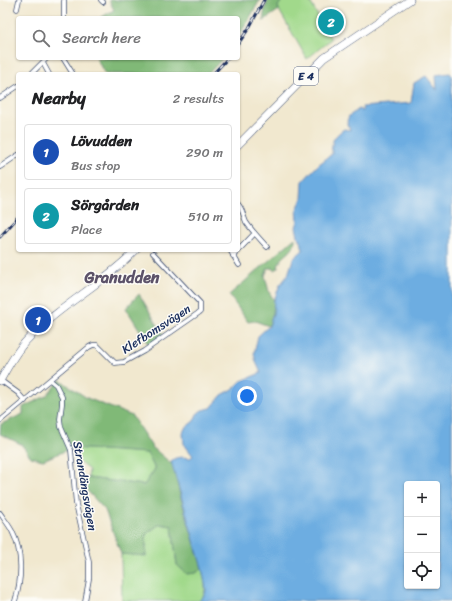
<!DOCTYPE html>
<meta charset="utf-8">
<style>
:root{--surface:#fff;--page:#f6f6f6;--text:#202124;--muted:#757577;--line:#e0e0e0;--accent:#1f6fb2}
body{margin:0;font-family:Sriracha,sans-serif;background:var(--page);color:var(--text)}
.controls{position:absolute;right:12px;bottom:12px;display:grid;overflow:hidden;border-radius:4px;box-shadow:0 1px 3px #0004}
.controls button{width:36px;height:36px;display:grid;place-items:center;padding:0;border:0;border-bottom:1px solid var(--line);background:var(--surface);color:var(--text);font:20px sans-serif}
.you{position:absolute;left:247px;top:396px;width:14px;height:14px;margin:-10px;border:3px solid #fff;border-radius:50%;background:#1a73e8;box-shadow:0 0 0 6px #1a73e833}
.badge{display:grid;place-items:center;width:26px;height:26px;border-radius:50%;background:var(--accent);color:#fff;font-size:13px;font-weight:700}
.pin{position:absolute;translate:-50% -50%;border:2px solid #fff;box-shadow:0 1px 4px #0006}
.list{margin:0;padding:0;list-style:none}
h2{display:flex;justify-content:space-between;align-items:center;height:52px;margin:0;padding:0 16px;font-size:17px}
h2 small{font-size:13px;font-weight:400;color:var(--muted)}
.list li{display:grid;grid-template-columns:26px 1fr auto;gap:12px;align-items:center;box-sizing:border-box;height:56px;margin:0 8px 8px;padding:0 8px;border:1px solid var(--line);border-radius:4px}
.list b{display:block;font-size:15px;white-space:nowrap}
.list p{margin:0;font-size:13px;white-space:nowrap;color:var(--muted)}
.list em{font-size:13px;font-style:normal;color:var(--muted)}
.icon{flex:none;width:22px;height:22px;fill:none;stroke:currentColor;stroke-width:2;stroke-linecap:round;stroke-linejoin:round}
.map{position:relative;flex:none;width:452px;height:601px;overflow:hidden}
.search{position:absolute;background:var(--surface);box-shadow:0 1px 3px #0004;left:16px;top:16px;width:224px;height:44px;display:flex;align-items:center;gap:10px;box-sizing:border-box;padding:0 14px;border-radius:4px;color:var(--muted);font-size:15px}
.panel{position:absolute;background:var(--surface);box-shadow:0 1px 3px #0004;left:16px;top:72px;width:224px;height:180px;border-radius:4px}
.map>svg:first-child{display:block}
.green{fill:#a1d98b;stroke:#5e8474}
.forest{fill:#80b977;stroke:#4e746a}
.water{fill:#6dade1;stroke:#446ea0;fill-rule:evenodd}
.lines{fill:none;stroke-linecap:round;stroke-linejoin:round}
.minor-casing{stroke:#3b4b6f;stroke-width:5.5}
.trunk-casing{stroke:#3b4b6f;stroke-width:8}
.minor{stroke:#fff;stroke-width:4}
.trunk{stroke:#fff;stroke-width:7}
.rail-casing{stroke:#1b2f5e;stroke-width:3}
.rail{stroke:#fdfcf7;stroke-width:1.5;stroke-dasharray:4.5;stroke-linecap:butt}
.labels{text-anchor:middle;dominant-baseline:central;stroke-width:3;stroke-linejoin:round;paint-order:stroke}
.shield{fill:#fdfcf7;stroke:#5f6c8c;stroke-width:1}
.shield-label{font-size:11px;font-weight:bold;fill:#1b2f5e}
.street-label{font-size:12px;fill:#1b2f5e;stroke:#fdfcf7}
.district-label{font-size:16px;font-weight:bold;fill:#5c5269;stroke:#fdfcf7}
</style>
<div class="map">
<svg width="452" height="601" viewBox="0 0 452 601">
<rect width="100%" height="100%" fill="#fdfcf7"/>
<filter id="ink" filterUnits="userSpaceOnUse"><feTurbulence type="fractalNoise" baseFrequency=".025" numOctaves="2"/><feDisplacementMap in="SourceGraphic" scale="8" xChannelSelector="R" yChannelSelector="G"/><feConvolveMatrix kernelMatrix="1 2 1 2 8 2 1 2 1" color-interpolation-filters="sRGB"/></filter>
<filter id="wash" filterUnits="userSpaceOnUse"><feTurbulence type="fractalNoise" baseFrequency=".012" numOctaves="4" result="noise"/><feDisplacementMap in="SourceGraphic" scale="16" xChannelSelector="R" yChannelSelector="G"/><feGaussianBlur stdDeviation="0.9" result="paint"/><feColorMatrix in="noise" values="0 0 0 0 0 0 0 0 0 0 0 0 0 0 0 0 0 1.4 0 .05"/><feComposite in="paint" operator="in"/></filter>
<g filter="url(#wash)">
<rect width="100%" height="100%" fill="#f1e8cf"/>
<path class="green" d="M283 0H309L331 39 307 59 279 10 278 6Z
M75 448 147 453 155 469 144 485 88 478 89 470 75 459Z
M160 524 172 526 177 565 196 573 202 568C204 580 209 592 199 601H122L121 554 146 556V534Z"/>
<path class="forest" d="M109 0H260L238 38V18H100L114 10Z
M268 0H283L278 6 279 10 263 21 265 8Z
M96 58H223L208 74H105Z
M295 238C295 241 294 245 293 248 288 255 279 258 278 268L275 270 272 268H268L265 276 269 292 274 300 273 314 269 326 255 321 248 322 229 295Z
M139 294 163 334 149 345 126 308Z
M60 380 87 398 132 416 152 447 173 465 180 495 202 568 196 573 187 574 177 565 172 526 160 524 146 534V556L121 554 105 510 81 484 88 478 144 485 155 469 147 453 72 448 43 460 31 457 21 444 0 434 1 424 23 414V407L46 396Z"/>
<path class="water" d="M450 73 452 76V601H199L205 594 206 589 202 568 171 461C176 456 183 457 190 458L193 456 184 444 183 433 185 428 194 421 197 414 202 410 211 408 222 395 233 389 241 381 261 373 256 362 254 354 258 336 269 326 273 314 274 300 280 285 288 275 293 259 303 250 301 241 298 236 296 227 298 221 297 209 302 199 303 181 318 165 332 154C331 141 333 137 344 129L350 130 347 121 349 116 359 109 362 111H363L362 107 411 103 414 83 426 76 437 90 436 75ZM407 484H437V586H407Z"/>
</g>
<g filter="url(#ink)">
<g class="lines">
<g class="minor-casing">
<path id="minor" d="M101 0 103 2
M17 9 19 0
M64 18V0
M63 58 73 74
M43 63 49 74
M31 74 47 58
M0 98 18 86
M0 167 18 155
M238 204C243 210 243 215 246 222 252 231 260 239 267 247
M230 250 239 265
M233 256 254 234
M0 380 18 393 25 401
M50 380 56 385 62 397V404L60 419 61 427 71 450 76 504 89 562V579L85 601
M0 421 89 347 93 345H97L115 363 124 362 144 351 200 312V303L153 253
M0 513C4 519 9 525 12 531 23 552 22 580 15 601"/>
</g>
<g class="trunk-casing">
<path id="trunk" d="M238 145 324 58 410 0
M0 381C8 367 16 351 27 340 60 305 103 284 136 250"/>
</g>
<use href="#minor" class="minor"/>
<use href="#trunk" class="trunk"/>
<g class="rail-casing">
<path id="rail" d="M238 44 249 28 264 0
M213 74 228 58
M0 237 18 217"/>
</g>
<use href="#rail" class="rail"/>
</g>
</g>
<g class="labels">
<rect class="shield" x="294" y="67" width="24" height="18" rx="3"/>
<g class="shield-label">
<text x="306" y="76">E 4</text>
</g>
<g class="street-label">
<text transform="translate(156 329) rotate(-33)">Klefbomsvägen</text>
<text transform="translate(85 486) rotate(80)">Strandängsvägen</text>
</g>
<g class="district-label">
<text x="122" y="277">Granudden</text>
</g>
</g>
</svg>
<div class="controls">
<button>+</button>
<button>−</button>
<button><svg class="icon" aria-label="locate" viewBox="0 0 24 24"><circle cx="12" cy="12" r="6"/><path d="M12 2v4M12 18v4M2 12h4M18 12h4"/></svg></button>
</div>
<div class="you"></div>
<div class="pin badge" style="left:38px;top:320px;background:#1a4fb4">1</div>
<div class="pin badge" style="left:331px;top:22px;background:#0f9aa8">2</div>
<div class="search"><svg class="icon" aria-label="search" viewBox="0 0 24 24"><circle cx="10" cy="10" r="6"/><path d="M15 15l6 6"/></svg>Search here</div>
<section class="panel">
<h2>Nearby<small>2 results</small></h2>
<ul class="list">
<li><span class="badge" style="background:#1a4fb4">1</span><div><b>Lövudden</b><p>Bus stop</p></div><em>290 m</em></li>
<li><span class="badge" style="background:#0f9aa8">2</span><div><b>Sörgården</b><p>Place</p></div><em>510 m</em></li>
</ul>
</section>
</div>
